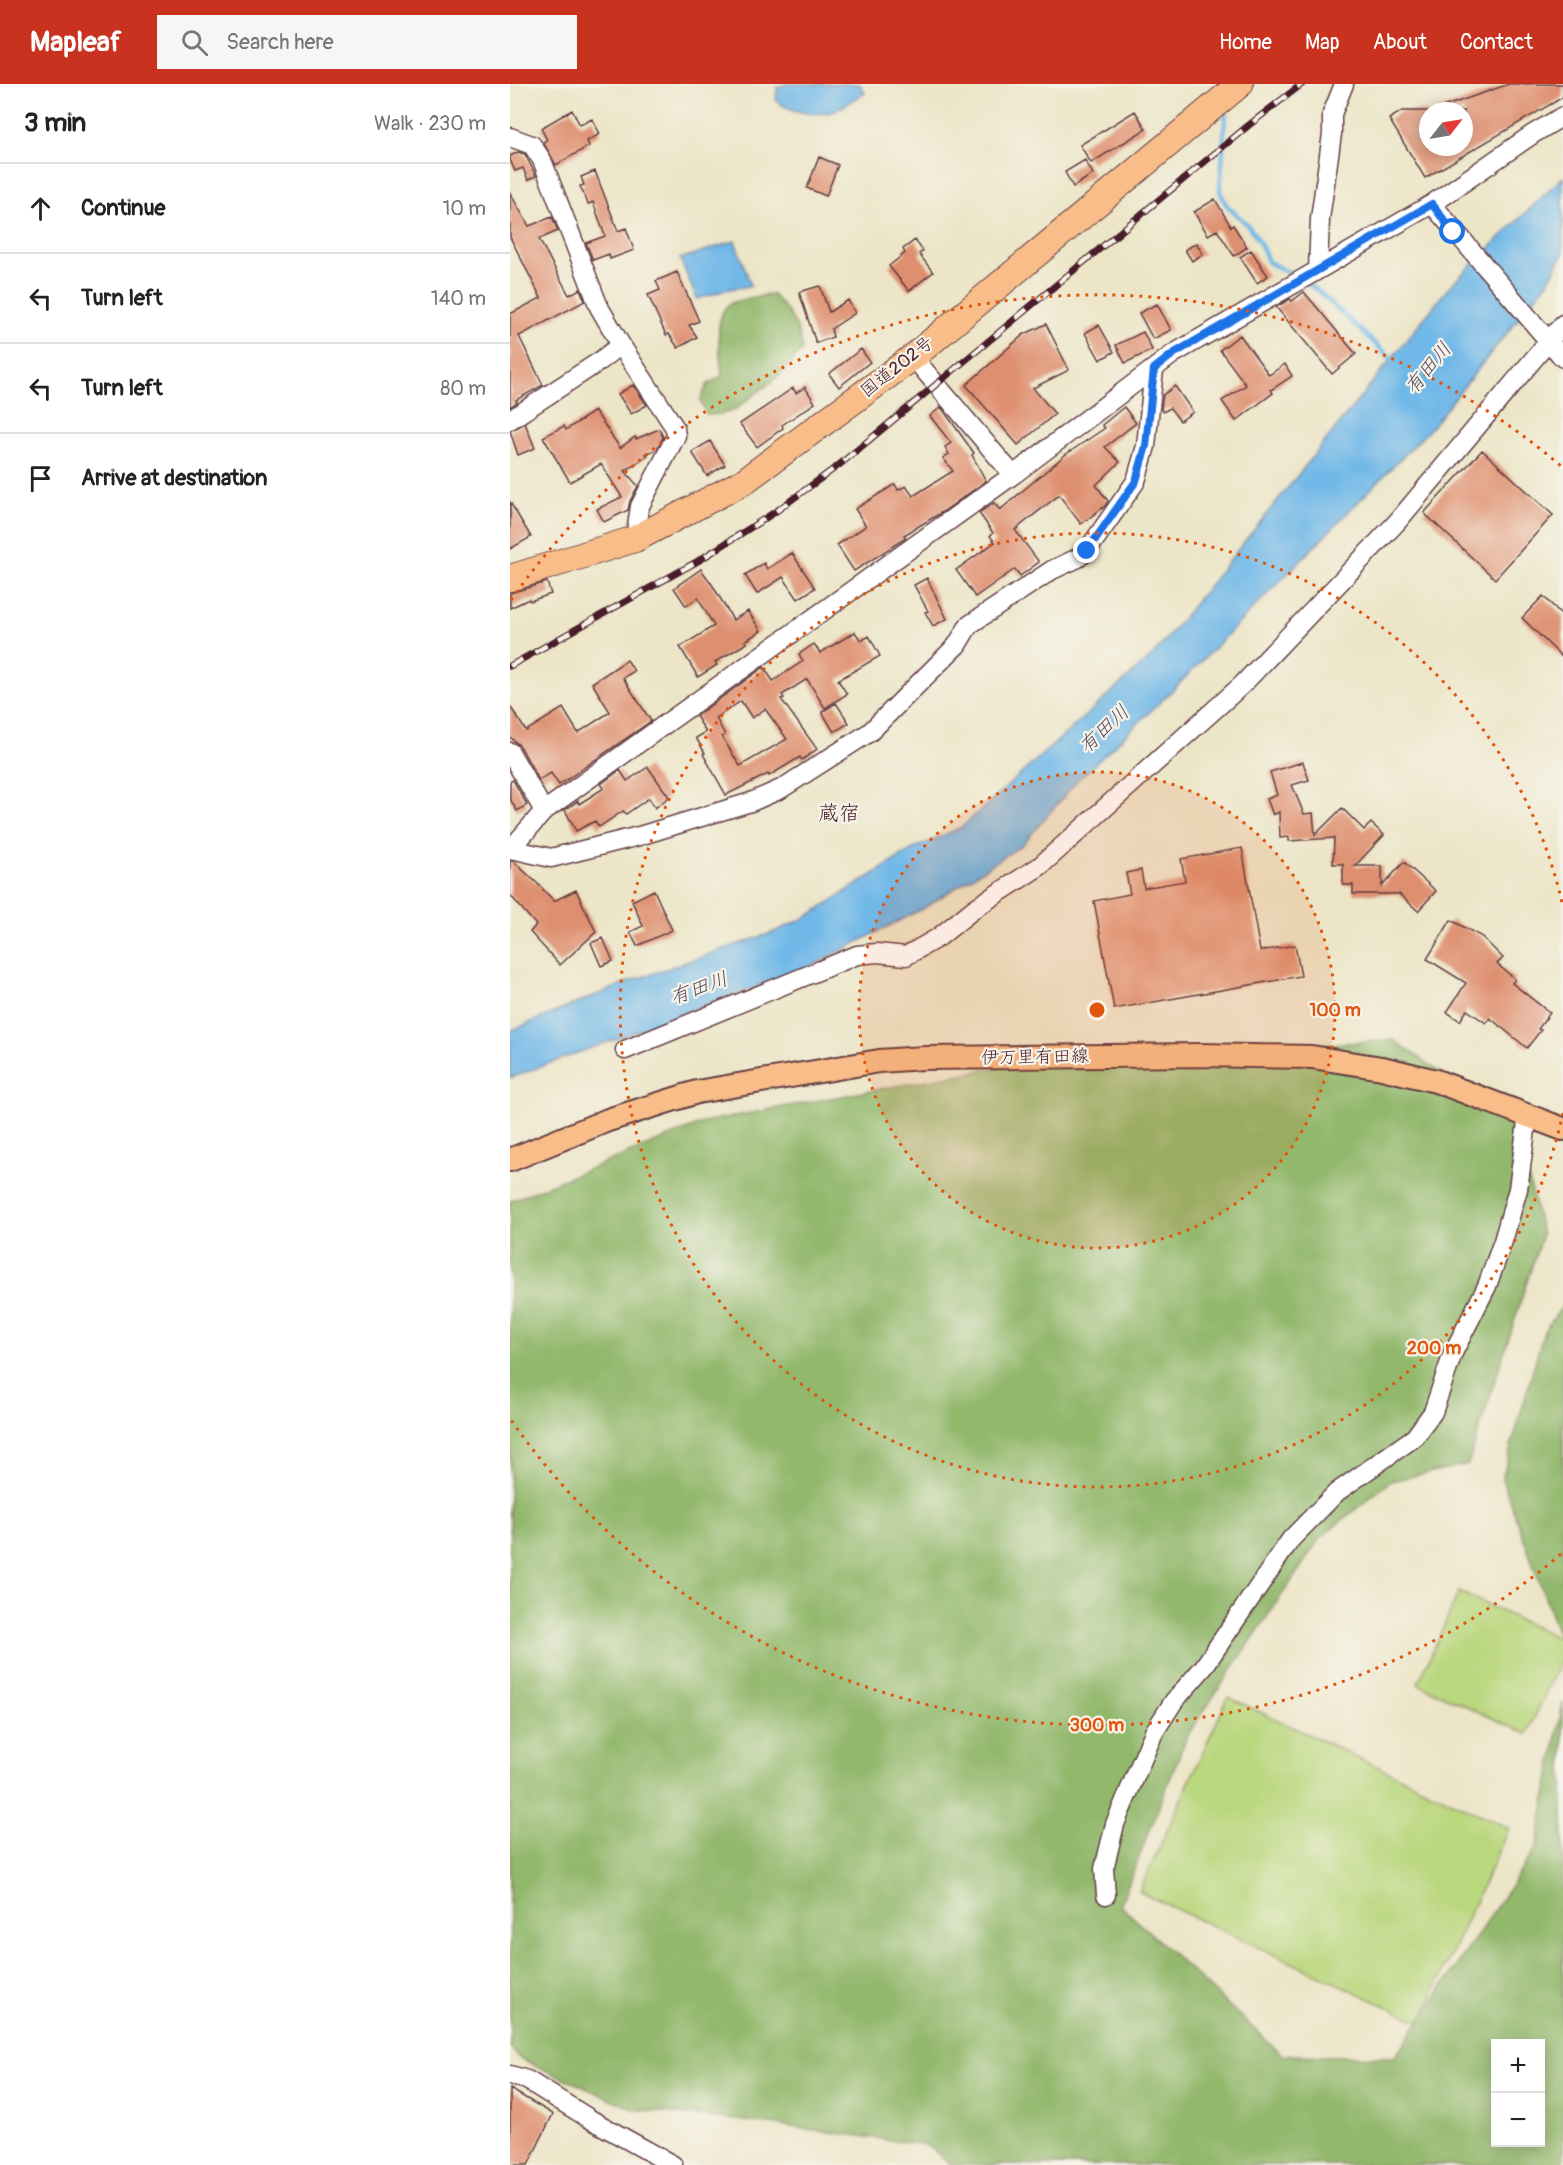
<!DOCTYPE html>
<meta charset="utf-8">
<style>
:root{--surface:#fff;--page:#f6f6f6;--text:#222;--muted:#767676;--line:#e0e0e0;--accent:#c8321e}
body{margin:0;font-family:Pangolin,"Klee One",sans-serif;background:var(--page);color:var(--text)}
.controls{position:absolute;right:18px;bottom:18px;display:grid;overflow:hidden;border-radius:0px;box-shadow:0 3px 15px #0003}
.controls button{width:54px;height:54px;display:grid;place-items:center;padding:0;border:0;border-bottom:2px solid var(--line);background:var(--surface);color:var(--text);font:30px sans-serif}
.compass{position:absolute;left:909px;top:18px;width:54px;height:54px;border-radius:50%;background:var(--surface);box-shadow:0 3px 15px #0003;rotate:59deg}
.stop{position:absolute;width:18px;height:18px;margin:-14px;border:4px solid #1a73e8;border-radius:50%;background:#fff}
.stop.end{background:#1a73e8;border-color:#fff;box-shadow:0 2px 6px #0008}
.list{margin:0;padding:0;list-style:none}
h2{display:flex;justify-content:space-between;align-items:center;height:78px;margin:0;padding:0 24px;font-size:26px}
h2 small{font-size:20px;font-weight:400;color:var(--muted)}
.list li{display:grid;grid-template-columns:39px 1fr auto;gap:18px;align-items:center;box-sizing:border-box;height:90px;padding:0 24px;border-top:2px solid var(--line)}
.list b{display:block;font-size:22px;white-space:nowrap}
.list em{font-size:20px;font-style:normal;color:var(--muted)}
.icon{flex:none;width:33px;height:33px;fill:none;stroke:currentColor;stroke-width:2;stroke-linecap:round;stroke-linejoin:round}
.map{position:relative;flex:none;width:1053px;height:2081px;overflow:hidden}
header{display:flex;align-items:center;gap:36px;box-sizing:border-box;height:84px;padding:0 30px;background:var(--accent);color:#fff}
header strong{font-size:28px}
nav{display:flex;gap:33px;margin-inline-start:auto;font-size:21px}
.search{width:420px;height:54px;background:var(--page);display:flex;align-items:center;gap:15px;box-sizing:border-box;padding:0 21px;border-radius:0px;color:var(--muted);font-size:22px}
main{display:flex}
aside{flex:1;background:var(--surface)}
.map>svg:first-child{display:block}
.green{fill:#b9d77d;stroke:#827b54;stroke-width:1.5}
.forest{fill:#92b86c;stroke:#6e6c4c;stroke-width:1.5;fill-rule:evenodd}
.water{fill:#70b8e8;stroke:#5d6c8a;stroke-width:1.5}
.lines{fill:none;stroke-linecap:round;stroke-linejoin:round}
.stream{stroke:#70b8e8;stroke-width:4.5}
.building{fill:#de8f6f;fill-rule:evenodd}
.minor-casing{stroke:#623d42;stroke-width:21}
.major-casing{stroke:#623d42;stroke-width:26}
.highway-casing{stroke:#623d42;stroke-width:28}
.minor{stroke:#fff;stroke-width:18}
.major{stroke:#f8bd89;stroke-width:22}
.highway{stroke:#f8bd89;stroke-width:26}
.rail-casing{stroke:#4a1f2b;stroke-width:7}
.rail{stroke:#f7f3e8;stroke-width:4.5;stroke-dasharray:14;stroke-linecap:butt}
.route{stroke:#1a73e8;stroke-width:8}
.ring{fill:none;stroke:#e0560e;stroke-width:3;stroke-dasharray:3 6}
.labels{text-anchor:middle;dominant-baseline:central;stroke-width:4.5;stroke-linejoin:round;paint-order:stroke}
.street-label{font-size:18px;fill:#4a1f2b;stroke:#f7f3e8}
.water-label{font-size:20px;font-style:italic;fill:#554d64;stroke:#f7f3e8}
.quarter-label{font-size:21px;fill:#4a1f2b;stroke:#f7f3e8}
.centre{fill:#e0560e;stroke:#f7f3e8;stroke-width:3}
.ring-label{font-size:18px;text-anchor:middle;font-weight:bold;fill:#e0560e;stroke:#f7f3e8;stroke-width:4.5;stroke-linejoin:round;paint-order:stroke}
</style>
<header>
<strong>Mapleaf</strong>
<div class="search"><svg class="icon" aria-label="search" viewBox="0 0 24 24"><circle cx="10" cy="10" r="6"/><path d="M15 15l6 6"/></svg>Search here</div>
<nav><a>Home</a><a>Map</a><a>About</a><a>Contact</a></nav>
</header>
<main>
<aside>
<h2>3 min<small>Walk · 230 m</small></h2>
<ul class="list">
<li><svg class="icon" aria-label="ahead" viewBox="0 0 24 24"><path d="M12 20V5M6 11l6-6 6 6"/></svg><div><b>Continue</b></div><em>10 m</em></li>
<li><svg class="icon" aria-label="left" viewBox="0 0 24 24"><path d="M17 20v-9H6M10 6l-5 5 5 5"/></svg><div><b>Turn left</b></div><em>140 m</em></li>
<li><svg class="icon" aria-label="left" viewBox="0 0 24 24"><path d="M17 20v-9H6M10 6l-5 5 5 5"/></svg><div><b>Turn left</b></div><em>80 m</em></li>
<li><svg class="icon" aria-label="arrive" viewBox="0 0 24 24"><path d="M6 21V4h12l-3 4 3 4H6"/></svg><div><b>Arrive at destination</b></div></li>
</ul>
</aside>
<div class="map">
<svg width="1053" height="2081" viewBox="0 0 1053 2081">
<rect width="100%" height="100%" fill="#f7f3e8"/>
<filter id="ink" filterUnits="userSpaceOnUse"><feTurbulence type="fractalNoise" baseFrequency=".0167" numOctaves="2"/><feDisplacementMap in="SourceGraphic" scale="12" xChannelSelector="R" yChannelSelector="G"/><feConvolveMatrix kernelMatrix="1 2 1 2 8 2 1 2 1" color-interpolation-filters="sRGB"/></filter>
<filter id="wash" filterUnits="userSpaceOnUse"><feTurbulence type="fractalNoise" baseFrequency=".008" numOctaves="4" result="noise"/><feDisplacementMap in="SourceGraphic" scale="24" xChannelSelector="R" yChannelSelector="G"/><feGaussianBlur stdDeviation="1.35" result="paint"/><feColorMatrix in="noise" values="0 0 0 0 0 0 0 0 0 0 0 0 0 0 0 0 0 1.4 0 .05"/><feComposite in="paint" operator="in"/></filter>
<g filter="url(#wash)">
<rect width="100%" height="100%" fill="#ece5c7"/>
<path class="green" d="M949 1508 1053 1556V1571L1017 1650 908 1600Z
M718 1613 999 1744 910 1938 629 1808Z"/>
<path class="forest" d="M262 210C278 226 290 242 292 266L269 292 224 326 212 330 197 331 190 317 197 301 212 292C211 272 200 226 224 218 236 214 250 213 262 210Z
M884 956 1006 1041 1032 1151 958 1380 881 1397 811 1453 677 1652 610 1821 772 1971 885 1973 1027 1763 1053 1618V2081H442L417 2061 244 2038 123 2025 11 1975 0 1964V1117L198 1037 504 980ZM986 1960H1030V2058H986Z
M1053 1221V1563L992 1395 1034 1247Z"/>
<path class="water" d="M277 0H350L355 9C344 15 333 24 321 28 304 32 278 28 266 16L267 3Z
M1053 93V170L1038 198 919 346 666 603 568 696 512 761 414 824 295 885 0 994V947L118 898 264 848 295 834 401 766 452 743 644 570 940 202Z
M225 157 241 202 219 205 187 215 170 175Z"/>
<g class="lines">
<path class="stream" d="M716 24 710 106C716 128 727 128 739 143 747 153 754 166 758 178L788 193
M795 198 809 208 885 278"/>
</g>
<g id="blocks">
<path class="building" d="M999 0H1053V13L915 94 879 35 892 27H918V63H954V27H928L927 25Z
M62 26 70 41 82 35 90 50 77 57 79 62 46 81 33 58 37 56 31 44Z
M625 27 636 45 581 79 570 61Z
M8 68 15 70 26 92 18 96 13 84 5 87 0 76V72Z
M309 73 328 81 316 112 297 104Z
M575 76 583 90 563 103 555 88Z
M85 87 108 147 116 144 124 166 100 175 99 170 83 176 76 159 95 152 83 118 78 120 70 102 74 101 71 93Z
M0 109 19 142 42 133 48 147 29 155 59 211 70 205 75 217 9 252 33 301 6 316 7 318 0 323V230L31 214 0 153Z
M705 115 721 143 723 141 737 163 724 172 707 146 698 151 684 128Z
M405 156 413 167 409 170 423 188 399 207 379 182 395 169 393 165Z
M686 159 693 170 682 177 675 166Z
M741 166 758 192 747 199 730 173Z
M167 188 189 237 179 241 187 253 168 264 159 250 156 251 138 211 150 206 146 197Z
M310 202 319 228 338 216 345 229 321 245 323 253 306 259 289 208Z
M794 208 846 270 822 290 766 223 780 215 782 217Z
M647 220 661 246 643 255 629 229Z
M536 240 559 286 523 304 545 330 508 361 456 301 513 251Z
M589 241 604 268 590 276 575 249Z
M633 248 642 266 615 279 606 261Z
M730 251 759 291 775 280 782 292 761 306 763 309 726 337 712 317 736 301 710 266Z
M351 265 360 278 329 303 319 290Z
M123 301 137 321 121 330 108 310Z
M665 302 683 328 670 337 660 324 653 328 651 325 653 311Z
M295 303 305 319 272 341 273 344 247 363 230 340 283 304 286 309Z
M431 323 464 369 462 371 476 397 434 427 394 451 396 454 344 487 327 461 356 442 345 425 385 400 388 406 396 402 403 412 443 387 433 374 439 370 435 363 441 359 420 332Z
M614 323 626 339 595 363 610 378 586 401 598 417 595 422 571 440 549 411 505 446 529 478 510 492 505 485 465 513 446 486 485 458 480 452 483 449 469 429 484 419 490 426 555 371 595 344 592 341Z
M85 327 110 364 125 353 126 355 149 345 153 353 147 365 136 370 138 372 115 387 128 402 120 417 118 426 94 438 87 425 112 413 91 380 60 398 33 353 54 342 56 346Z
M15 339 25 364 8 371 0 347Z
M200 357 215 381 197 392 182 368Z
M972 366 1043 431 985 495 914 429Z
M0 418 21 453 0 465Z
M282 469 305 504 288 515 273 493 247 510 235 491 254 479 257 485Z
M191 485 203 502 223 536 238 527 251 547 235 557 237 559 205 578 207 581 188 593 170 563 204 542 188 514 176 522 164 504Z
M417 494 437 535 423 542 415 528 418 527 404 501Z
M37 498 41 510 20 517 19 515 0 524V509Z
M1033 512 1053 532V574L1012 534Z
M345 548 351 557 359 552 370 572 328 596 337 610 315 624 297 595 272 611 274 614 271 615 307 665 292 676 290 673 259 692 258 690 216 711 193 670 195 669 186 654 196 648 186 632 254 583 263 597 293 577 289 570 304 560 310 569ZM231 617 242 634 255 625 277 655 230 682 212 653 215 651 206 634Z
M117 576 124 587 113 594 141 637 49 701 41 689 29 696 10 662 0 653V622L16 647 53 624 68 649 100 628 82 599Z
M326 619 339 639 324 648 312 628Z
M793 678 799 696 782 701 794 730 803 729 805 751 832 724 854 746 861 739 874 751 845 782H872V802L894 778 926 807 908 827 889 810H843V801H833V780H823L824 754 779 757V753L770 754 769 728 763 731 757 715 767 711 760 688Z
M138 683 159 713 145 724 139 714 116 730 113 727 89 743 85 737 66 747 55 726 68 717 69 720 94 704 91 700 110 686 117 697Z
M3 696 17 721 7 727 0 715V698Z
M732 764 750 867 785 861 791 892 604 925 584 817 620 810 616 789 631 786 634 804 675 797 671 775Z
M0 777H3L28 800 44 817 66 806 86 848 50 881 20 848 26 841 0 811Z
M144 806 162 846 127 862 120 848 133 842 122 817Z
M941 836 972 853 993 874 987 880 1005 895 1002 899 1040 929 1028 945 1031 946 1017 964 980 934 976 939 957 926 950 937 937 928 956 899 917 875Z
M93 854 103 877 91 882 81 859Z
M0 2005 43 2030 18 2081H0Z"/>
</g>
</g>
<g filter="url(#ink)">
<use href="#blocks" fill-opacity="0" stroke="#623d42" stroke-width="1.5"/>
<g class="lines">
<g class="minor-casing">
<path id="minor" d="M0 53 22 61 32 76 89 223 111 261 165 344 166 352 130 422 125 455
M922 120 1053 274
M808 186 810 135 822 50V30L834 0
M403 273 503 391
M0 336 90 277 111 261
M0 668 34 727
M1 765 41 774 129 752 241 718 271 705 360 648 447 561 459 541 542 486 568 474 577 467 626 397 636 362 644 285
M0 766 34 727 503 391 663 270 922 120 1023 50 1053 32
M115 966 347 871 367 869 396 872 429 853 465 824 530 782 732 601 887 438 1053 240
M596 1811 594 1785 605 1740 644 1648 664 1617 693 1584 781 1455 827 1408 905 1353 923 1328 943 1269 977 1202 993 1157 1008 1105 1018 1031
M0 1991 17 1996 80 2035 163 2081"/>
</g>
<g class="major-casing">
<path id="major" d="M0 1076 98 1036 187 1008 369 977 414 974 690 971 802 973 872 984 926 997 1053 1045"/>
</g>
<g class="highway-casing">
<path id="highway" d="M0 494 125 455 233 398 403 273 730 0"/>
</g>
<use href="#minor" class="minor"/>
<use href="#major" class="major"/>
<use href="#highway" class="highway"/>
<g class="rail-casing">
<path id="rail" d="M0 582 188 477 265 428 329 381 739 41 792 0"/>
</g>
<use href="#rail" class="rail"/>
</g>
</g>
<g class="lines" filter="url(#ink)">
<path class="route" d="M577 467 626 397 636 362 644 285 663 270 922 120 943 148"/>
</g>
<circle cx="587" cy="926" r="238" fill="#e0560e" fill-opacity=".12"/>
<g class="ring">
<circle cx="587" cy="926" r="238"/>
<path d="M1053 1029A477 477 0 1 1 1053 823"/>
<path d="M1051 1470A715 715 0 0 1 1 1336M1 516A715 715 0 0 1 1051 382"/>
</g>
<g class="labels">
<g class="street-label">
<text transform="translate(387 283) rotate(-38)">国道202号</text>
<text transform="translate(525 973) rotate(-1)">伊万里有田線</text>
</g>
<g class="water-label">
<text transform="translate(918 284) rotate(-50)">有田川</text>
<text transform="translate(594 645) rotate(-43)">有田川</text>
<text transform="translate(189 904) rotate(-20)">有田川</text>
</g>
<g class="quarter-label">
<text x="329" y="729">蔵宿</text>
</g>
</g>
<circle cx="587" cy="926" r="9" class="centre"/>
<g class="ring-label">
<text x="825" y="932">100 m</text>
<text x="924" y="1270">200 m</text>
<text x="587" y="1647">300 m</text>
</g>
</svg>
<div class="controls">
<button>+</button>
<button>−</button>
</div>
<svg class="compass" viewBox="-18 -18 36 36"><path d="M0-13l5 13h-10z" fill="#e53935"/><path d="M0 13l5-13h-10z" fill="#767676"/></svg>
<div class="stop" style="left:943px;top:148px"></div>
<div class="stop end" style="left:577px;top:467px"></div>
</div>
</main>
